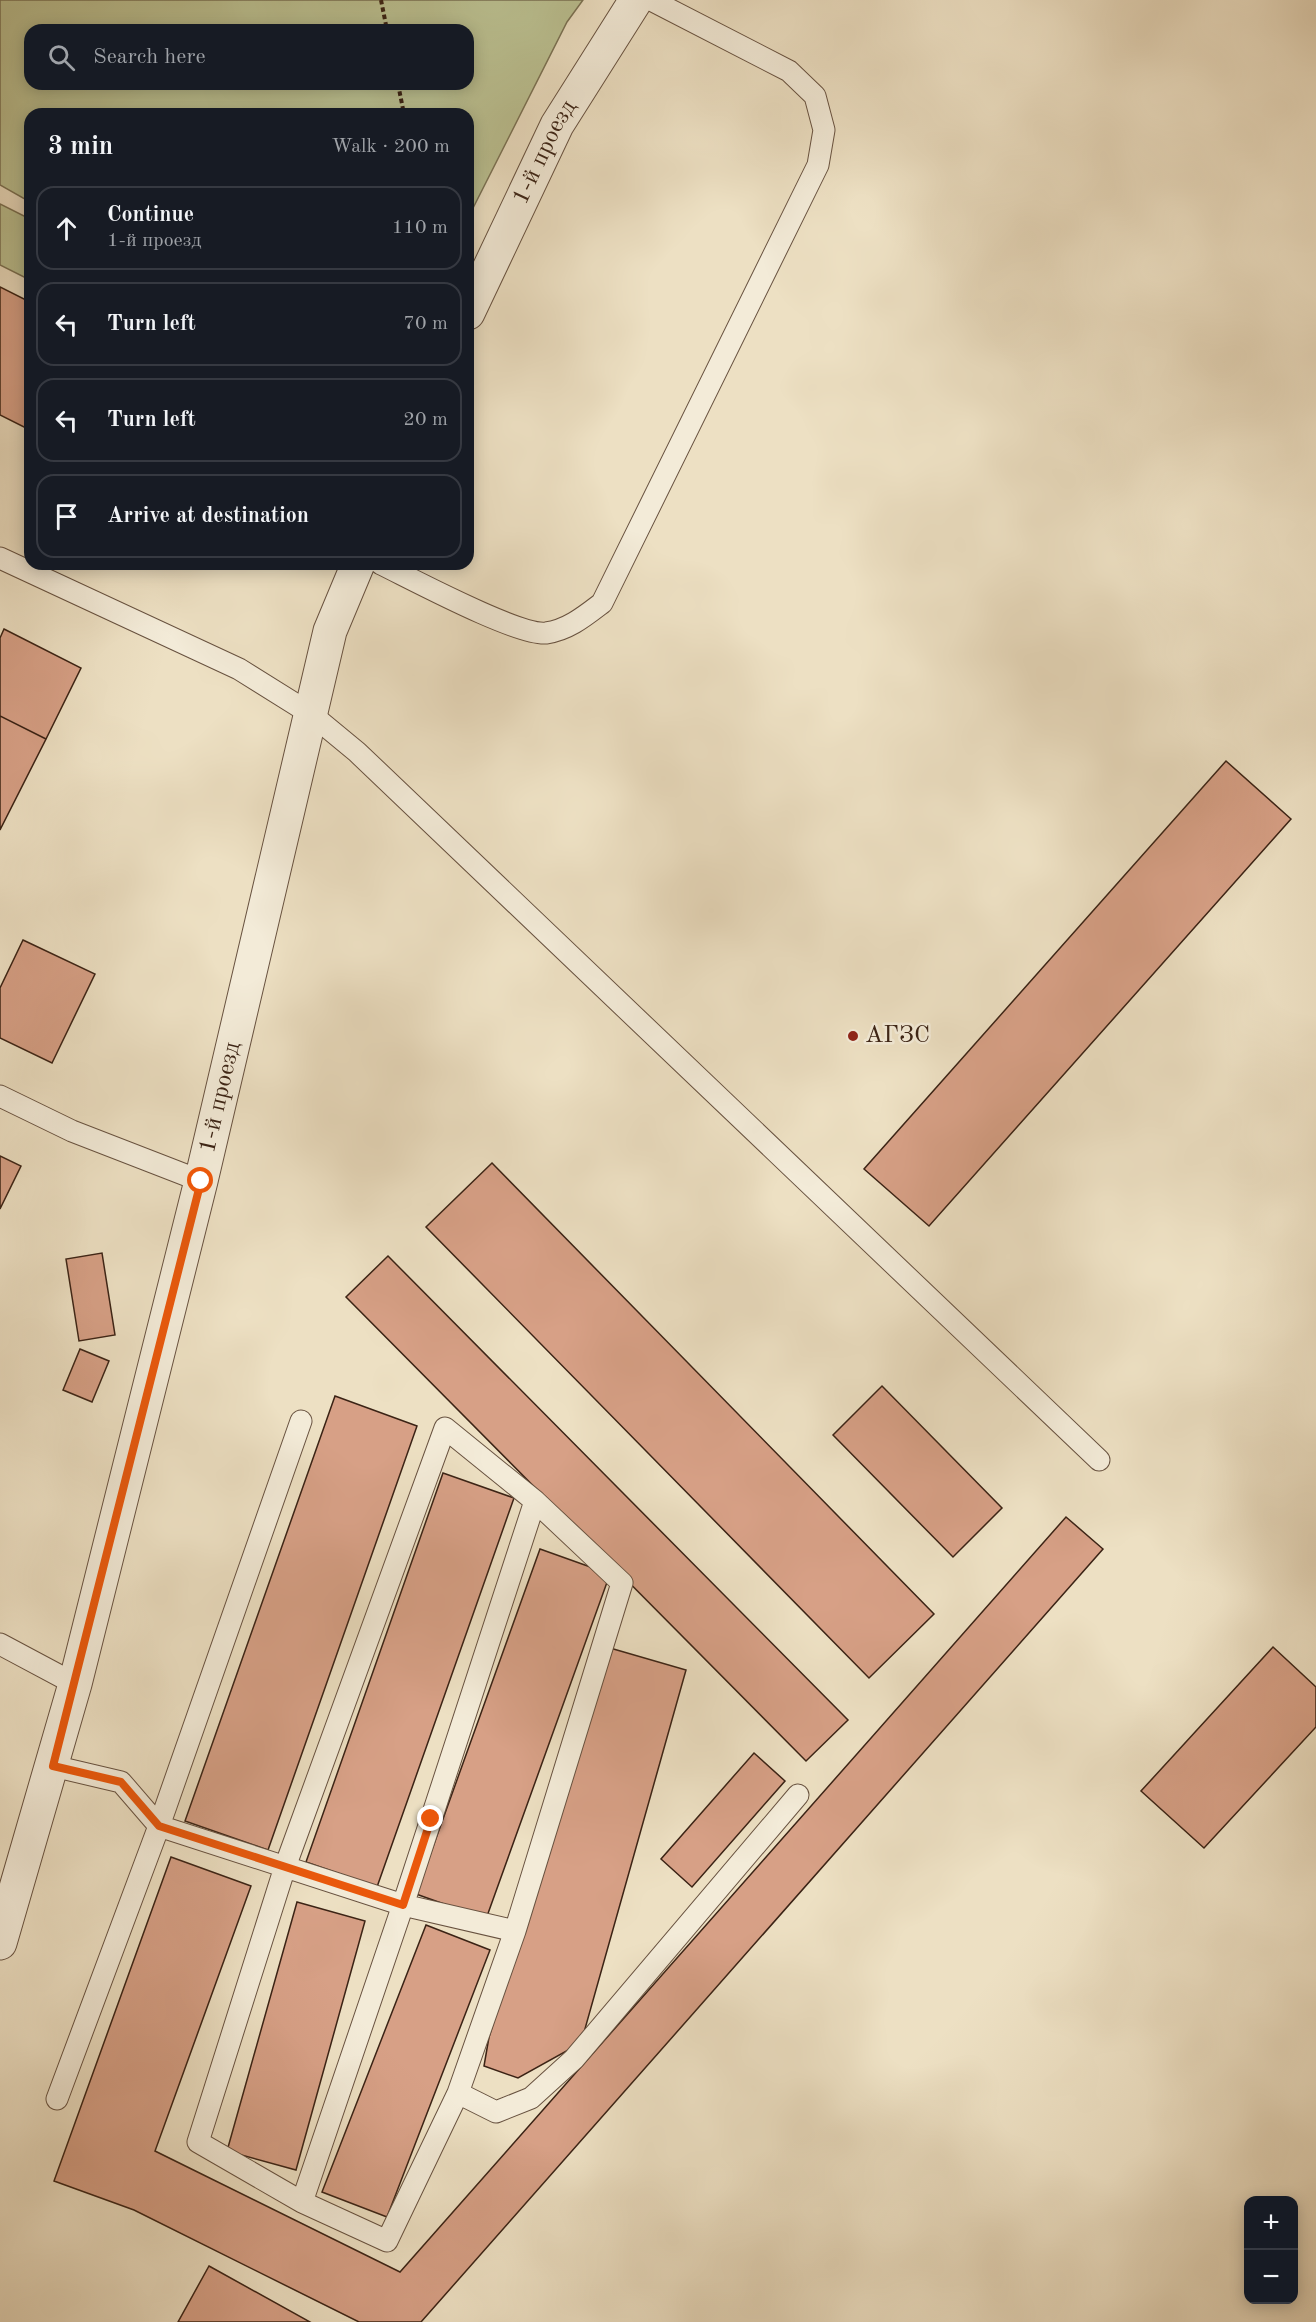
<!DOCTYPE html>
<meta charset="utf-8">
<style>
:root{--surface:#171b24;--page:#242831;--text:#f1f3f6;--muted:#9ea1a6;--line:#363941}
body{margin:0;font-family:"Old Standard TT",serif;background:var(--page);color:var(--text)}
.controls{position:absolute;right:18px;bottom:18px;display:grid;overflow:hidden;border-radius:12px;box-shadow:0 3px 15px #0003}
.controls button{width:54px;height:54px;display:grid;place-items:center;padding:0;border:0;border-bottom:2px solid var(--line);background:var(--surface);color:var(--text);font:30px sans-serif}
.stop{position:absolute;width:18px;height:18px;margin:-14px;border:4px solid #ea580c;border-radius:50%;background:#fff}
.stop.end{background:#ea580c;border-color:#fff;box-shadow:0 2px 6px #0008}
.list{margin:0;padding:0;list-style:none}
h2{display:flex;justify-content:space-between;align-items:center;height:78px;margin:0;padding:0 24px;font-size:26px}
h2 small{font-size:20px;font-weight:400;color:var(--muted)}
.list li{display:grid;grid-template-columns:39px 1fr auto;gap:18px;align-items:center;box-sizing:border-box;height:84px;margin:0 12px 12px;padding:0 12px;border:2px solid var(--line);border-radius:18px}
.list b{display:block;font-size:22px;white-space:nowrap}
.list p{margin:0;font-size:20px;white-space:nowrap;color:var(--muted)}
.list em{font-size:20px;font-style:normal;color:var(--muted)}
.icon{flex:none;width:33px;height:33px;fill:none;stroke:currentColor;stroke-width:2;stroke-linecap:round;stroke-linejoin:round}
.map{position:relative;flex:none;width:1316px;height:2322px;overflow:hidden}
.search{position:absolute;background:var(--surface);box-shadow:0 3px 15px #0003;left:24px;top:24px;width:450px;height:66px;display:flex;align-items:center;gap:15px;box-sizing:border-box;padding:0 21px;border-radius:18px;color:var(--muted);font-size:22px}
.panel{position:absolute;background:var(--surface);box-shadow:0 3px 15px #0003;left:24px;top:108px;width:450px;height:462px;border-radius:18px}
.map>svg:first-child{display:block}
.green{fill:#bbc192;stroke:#7b7254;stroke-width:1.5;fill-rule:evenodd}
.building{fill:#d7a086;stroke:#3b2315;stroke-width:1.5}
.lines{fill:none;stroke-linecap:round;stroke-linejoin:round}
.service-casing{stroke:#685240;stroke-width:23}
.tertiary-casing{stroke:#685240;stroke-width:35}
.path{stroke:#3b2315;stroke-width:4;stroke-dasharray:4.5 3;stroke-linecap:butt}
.service{stroke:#f3ebd8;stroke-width:21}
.tertiary{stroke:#f3ebd8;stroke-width:33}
.route{stroke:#ea580c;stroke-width:8}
.poi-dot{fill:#8f2418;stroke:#f3ebd8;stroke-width:2}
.labels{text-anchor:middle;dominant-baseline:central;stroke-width:5;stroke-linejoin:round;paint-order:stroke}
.street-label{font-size:24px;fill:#3b2315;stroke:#f3ebd8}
.poi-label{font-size:24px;fill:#3b2315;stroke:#f3ebd8;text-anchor:start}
</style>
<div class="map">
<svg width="1316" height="2322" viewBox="0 0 1316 2322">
<rect width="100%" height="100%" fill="#ede0c3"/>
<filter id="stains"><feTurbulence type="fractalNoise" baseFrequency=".00333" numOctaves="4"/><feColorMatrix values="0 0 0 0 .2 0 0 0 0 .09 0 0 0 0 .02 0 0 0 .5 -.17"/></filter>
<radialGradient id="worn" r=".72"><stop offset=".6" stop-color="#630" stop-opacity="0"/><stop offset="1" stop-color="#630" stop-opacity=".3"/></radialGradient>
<path class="green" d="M0 0H583L567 22 468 218V114H30V202L0 185ZM30 30H468V84H30Z
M0 204 30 219V280L0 265Z"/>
<path class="building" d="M0 287 30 302V430L0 415Z
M4 629 81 668 46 739 0 716V638Z
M0 716 46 739 0 830Z
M1226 761 1291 819 929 1226 864 1169Z
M23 940 95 974 52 1063 0 1038V988Z
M0 1156 21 1166 0 1209Z
M492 1163 934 1614 869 1678 426 1227Z
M102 1253 115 1335 79 1341 66 1259Z
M388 1256 848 1720 806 1761 346 1297Z
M80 1349 109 1361 92 1402 63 1390Z
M882 1386 1002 1508 953 1557 833 1435Z
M335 1396 417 1426 268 1850 185 1821Z
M443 1473 514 1498 377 1887 306 1862Z
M1066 1517 1103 1549 421 2322H359L134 2210 54 2181 171 1857 251 1886 155 2151 400 2272Z
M540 1549 610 1574 486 1919 416 1894Z
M1273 1647 1316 1687V1727L1204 1848 1141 1791Z
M610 1648 686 1670 581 2043 518 2078 484 2066 489 2037Z
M754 1753 785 1781 692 1887 661 1859Z
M297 1902 365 1921 296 2170 227 2151Z
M426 1925 490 1950 387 2217 322 2192Z
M209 2266 310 2322H178Z"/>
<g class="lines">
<g class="service-casing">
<path id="service" d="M0 558 239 669 311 714 357 752 1099 1460
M381 564C412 579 518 636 546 633 568 630 585 616 602 603L818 165 824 130 815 96 789 71 651 0
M0 1096 72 1131 201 1181
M445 1428 535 1501 622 1583 515 1931 458 2093 387 2241 302 2202 198 2142 285 1867Z
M0 1644 75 1684
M53 1766 121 1782 159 1826 403 1905 515 1931
M458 2093 496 2112 531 2098 574 2059 798 1795
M57 2099 159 1826 301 1421
M302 2202 403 1905 535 1501"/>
</g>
<g class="tertiary-casing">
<g id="tertiary">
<path id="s1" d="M468 313 557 125 636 0"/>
<path id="s2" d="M0 1943 75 1684 201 1181 330 631 358 564"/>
</g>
</g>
<path class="path" d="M381 0 387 30
M398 84 404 114"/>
<use href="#service" class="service"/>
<use href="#tertiary" class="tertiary"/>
</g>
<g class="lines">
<path class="route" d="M201 1181 53 1766 121 1782 159 1826 403 1905 431 1819"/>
</g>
<circle class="poi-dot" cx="853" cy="1036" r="6"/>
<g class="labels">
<g class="street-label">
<text stroke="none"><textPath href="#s1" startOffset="178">1-й проезд</textPath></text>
<text stroke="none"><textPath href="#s2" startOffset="874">1-й проезд</textPath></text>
</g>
<g class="poi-label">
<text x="865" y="1036">АГЗС</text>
</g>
</g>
<rect width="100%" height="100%" filter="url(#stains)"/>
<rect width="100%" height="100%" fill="url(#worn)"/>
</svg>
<div class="controls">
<button>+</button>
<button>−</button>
</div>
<div class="stop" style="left:201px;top:1181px"></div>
<div class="stop end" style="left:431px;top:1819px"></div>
<div class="search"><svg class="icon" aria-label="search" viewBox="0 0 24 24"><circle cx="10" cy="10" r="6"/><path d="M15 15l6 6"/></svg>Search here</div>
<section class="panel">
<h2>3 min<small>Walk · 200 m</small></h2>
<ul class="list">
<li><svg class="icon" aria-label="ahead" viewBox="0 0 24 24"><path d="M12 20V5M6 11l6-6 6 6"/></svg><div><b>Continue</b><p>1-й проезд</p></div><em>110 m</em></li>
<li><svg class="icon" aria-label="left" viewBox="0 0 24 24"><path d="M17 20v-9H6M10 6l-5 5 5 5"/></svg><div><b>Turn left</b></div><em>70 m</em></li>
<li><svg class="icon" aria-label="left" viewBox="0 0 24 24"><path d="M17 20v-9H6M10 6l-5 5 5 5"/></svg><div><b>Turn left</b></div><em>20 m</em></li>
<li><svg class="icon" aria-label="arrive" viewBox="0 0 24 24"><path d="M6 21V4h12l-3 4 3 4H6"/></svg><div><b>Arrive at destination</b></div></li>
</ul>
</section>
</div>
